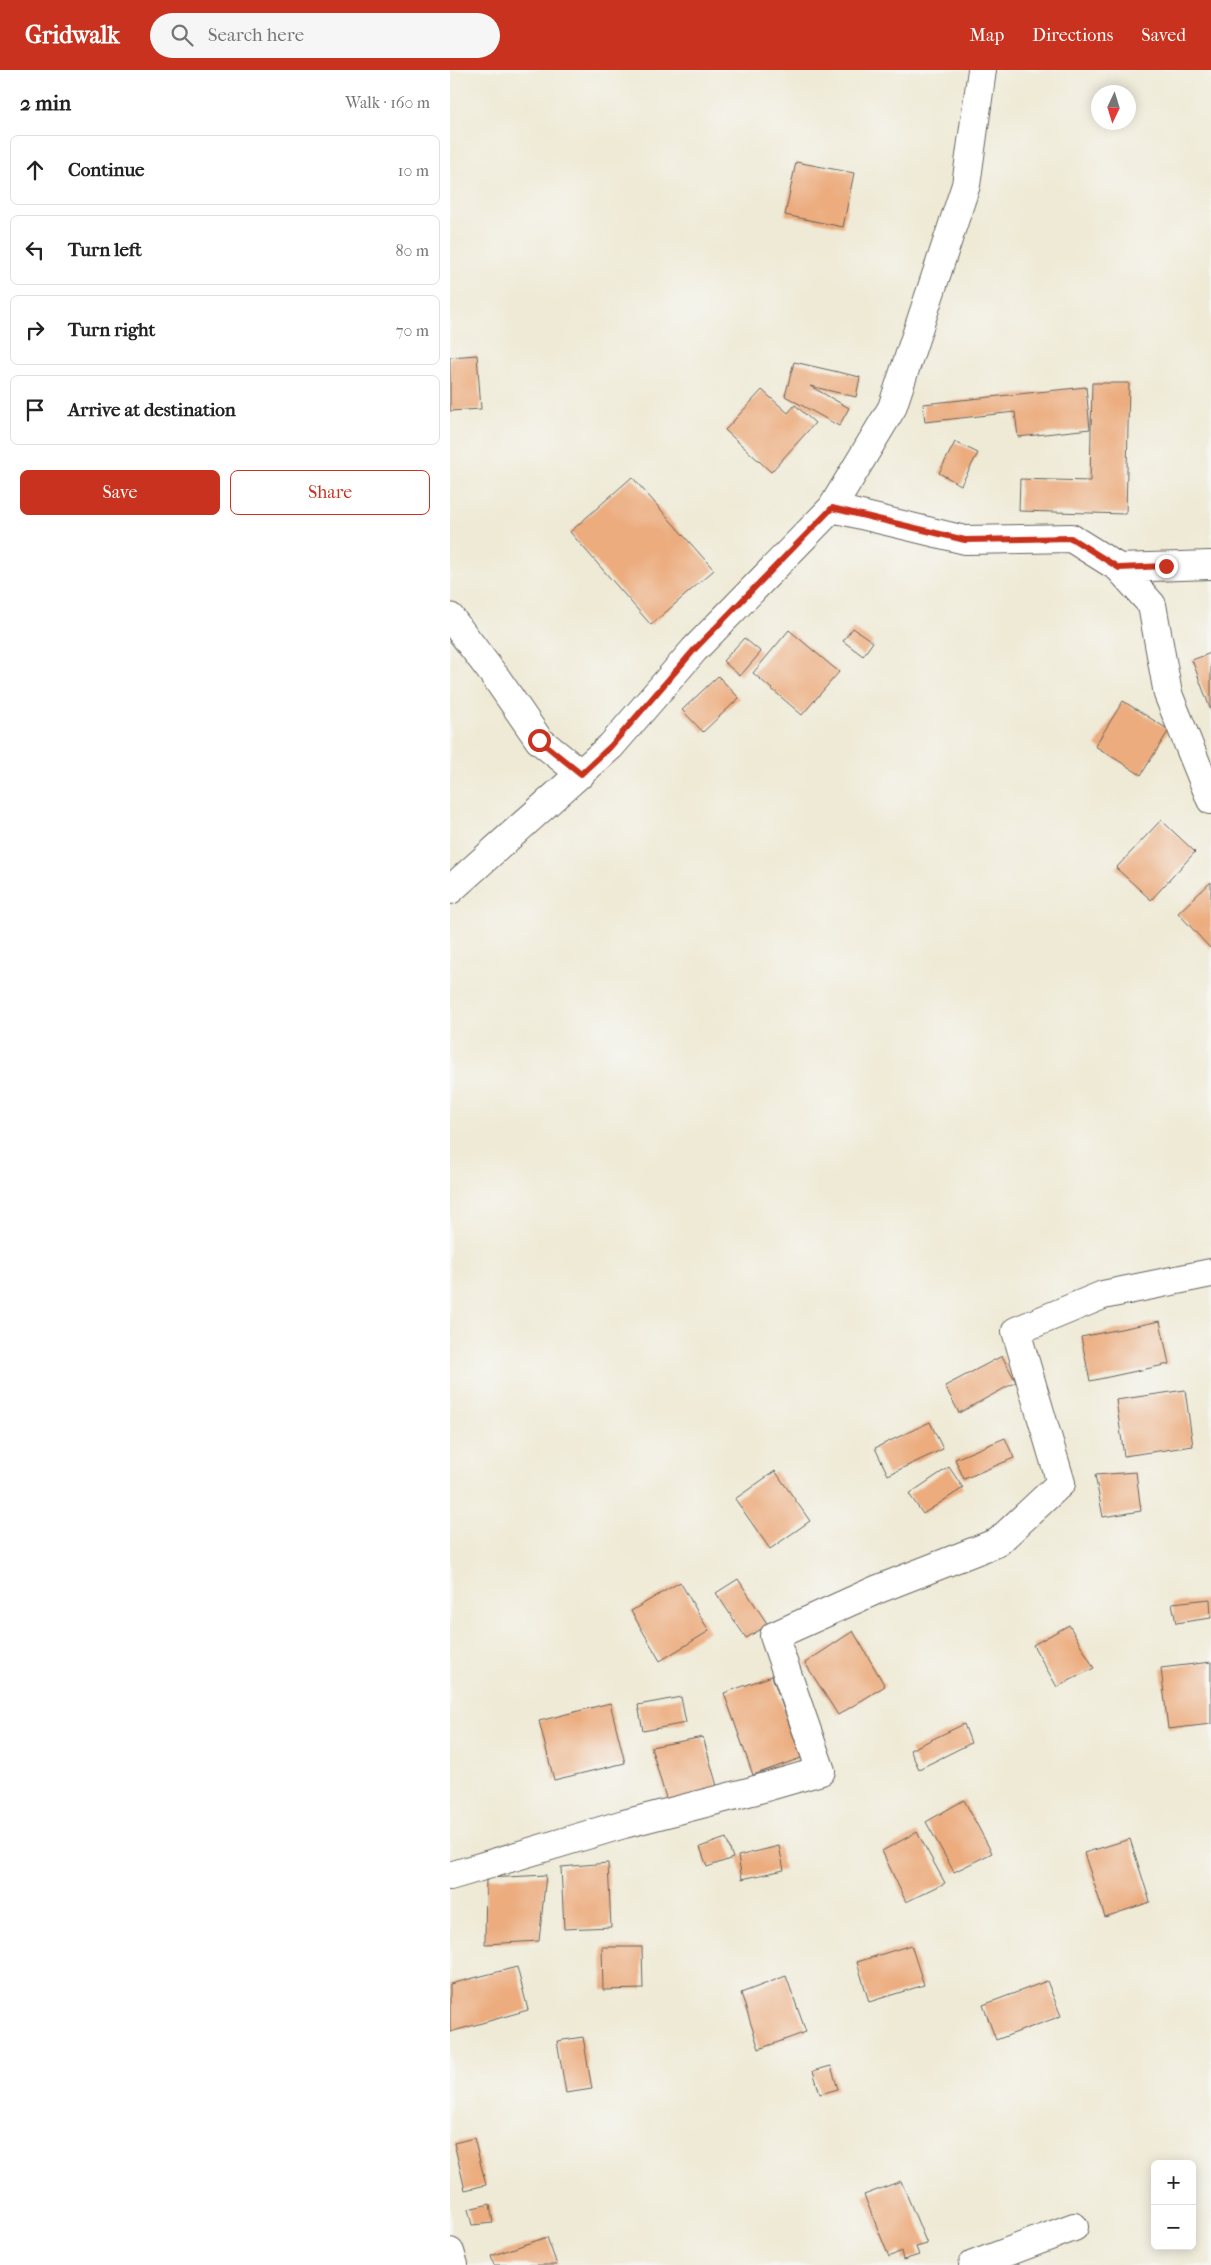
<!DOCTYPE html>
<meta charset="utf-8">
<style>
:root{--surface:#fff;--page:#f6f6f6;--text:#222;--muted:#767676;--line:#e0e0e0;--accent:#c8321e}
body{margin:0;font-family:"IM FELL French Canon",serif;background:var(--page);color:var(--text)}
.controls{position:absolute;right:15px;bottom:15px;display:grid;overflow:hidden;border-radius:8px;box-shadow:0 2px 12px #0003}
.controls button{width:45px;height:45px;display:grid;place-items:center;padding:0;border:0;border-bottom:1px solid var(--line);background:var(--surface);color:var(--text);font:25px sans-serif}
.compass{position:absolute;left:641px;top:15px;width:45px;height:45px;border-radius:50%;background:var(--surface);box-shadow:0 2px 12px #0003;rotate:184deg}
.stop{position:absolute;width:15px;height:15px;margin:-11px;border:4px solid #c8321e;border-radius:50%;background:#fff}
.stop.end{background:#c8321e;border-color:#fff;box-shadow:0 1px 5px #0008}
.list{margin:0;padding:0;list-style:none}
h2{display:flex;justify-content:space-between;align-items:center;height:65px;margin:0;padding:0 20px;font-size:21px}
h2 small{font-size:16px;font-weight:400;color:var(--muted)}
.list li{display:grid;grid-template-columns:32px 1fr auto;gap:15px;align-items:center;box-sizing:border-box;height:70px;margin:0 10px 10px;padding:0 10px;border:1px solid var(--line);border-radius:8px}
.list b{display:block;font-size:19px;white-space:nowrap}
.list em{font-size:16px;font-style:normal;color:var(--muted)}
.actions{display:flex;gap:10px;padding:15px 20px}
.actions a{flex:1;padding:11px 0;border:1px solid var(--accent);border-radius:8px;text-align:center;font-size:18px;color:var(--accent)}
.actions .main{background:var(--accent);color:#fff}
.icon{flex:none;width:28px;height:28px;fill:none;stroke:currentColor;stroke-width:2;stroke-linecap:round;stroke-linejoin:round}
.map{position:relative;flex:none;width:761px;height:2195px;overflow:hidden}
header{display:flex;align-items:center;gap:30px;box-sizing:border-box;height:70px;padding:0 25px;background:var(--accent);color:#fff}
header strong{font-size:24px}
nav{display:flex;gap:28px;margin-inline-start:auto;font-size:18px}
.search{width:350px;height:45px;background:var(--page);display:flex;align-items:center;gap:12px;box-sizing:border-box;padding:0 18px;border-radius:28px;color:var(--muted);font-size:19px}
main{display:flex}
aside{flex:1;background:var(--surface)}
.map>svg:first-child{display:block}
.building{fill:#ecac7e}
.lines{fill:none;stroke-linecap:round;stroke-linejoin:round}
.minor-casing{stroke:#66645d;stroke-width:30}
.minor{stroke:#fff;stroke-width:28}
.route{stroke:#c8321e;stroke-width:6}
</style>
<header>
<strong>Gridwalk</strong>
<div class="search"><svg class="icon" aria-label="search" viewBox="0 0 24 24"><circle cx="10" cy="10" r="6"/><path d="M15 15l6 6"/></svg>Search here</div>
<nav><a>Map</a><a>Directions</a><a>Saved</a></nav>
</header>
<main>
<aside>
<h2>2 min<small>Walk · 160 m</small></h2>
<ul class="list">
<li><svg class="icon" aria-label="ahead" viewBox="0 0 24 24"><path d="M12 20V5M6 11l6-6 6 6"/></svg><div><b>Continue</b></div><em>10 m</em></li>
<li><svg class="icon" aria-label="left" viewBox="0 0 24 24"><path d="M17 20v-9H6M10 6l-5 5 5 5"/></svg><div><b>Turn left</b></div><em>80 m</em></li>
<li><svg class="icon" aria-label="right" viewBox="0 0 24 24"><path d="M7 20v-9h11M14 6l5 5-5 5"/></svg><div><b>Turn right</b></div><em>70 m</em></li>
<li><svg class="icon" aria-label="arrive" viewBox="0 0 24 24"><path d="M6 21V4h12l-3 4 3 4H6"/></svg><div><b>Arrive at destination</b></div></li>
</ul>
<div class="actions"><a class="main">Save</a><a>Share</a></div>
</aside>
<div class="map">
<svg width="761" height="2195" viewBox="0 0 761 2195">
<rect width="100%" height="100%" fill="#f6f6f2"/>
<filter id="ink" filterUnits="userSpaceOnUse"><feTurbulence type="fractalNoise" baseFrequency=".02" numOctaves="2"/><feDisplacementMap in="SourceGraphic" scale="10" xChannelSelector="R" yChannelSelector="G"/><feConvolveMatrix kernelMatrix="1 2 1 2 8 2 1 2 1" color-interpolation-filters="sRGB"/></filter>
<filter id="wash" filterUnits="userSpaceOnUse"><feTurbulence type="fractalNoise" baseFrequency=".0096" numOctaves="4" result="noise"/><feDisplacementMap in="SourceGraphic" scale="20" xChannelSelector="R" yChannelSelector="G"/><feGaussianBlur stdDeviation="1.12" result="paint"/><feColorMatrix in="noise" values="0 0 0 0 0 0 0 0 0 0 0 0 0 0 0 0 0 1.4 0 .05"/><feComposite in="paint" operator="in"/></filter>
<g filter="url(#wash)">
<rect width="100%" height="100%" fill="#efead6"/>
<g id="blocks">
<path class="building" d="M346 92 404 103 393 157 335 145Z
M27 285 31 339 0 341V287Z
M344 292 410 307 406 327 360 316 399 338 389 356 335 326Z
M642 313H679L676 444 569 441 570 409 640 411Z
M636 317 640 359 568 367 565 342 475 352 473 334Z
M312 320 338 343 345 335 365 353 321 402 275 360Z
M505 372 528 383 511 415 489 403Z
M182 407 264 500 201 555 120 462Z
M403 558 423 572 413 586 393 571Z
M339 560 389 602 352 645 303 603Z
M294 568 311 582 290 606 273 591Z
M761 583V641L742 590Z
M268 606 289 628 253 662 232 640Z
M673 631 719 660 691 705 645 676Z
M711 750 745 782 701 830 666 798Z
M761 812V877L760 878 728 843Z
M710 1251 719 1294 640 1311 631 1267Z
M552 1286 566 1312 509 1343 495 1316Z
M735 1320 743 1376 674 1386 666 1330Z
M480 1352 493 1379 438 1405 425 1378Z
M555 1368 564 1388 514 1409 505 1389Z
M499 1397 513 1418 473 1444 459 1424Z
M325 1401 360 1451 320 1479 285 1429Z
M686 1402 691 1441 653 1447 645 1405Z
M288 1509 318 1555 296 1568 266 1523Z
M230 1512 259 1561 210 1591 181 1541Z
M760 1529 761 1548 726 1553 722 1533Z
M619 1555 644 1598 607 1617 583 1575Z
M403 1561 435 1616 388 1645 355 1593Z
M761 1592V1654L718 1659 711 1598Z
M322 1606 351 1688 303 1705 274 1623Z
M231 1627 236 1653 193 1661 188 1635Z
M160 1633 175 1693 104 1710 89 1651Z
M514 1654 521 1673 469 1699 460 1680Z
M253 1667 269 1723 218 1735 201 1677Z
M514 1730 542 1783 504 1802 476 1752Z
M467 1762 495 1813 456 1832 432 1781Z
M276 1768 283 1788 257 1797 250 1777Z
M680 1769 700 1832 655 1847 634 1783Z
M329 1776 334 1800 292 1809 288 1786Z
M158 1793 161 1857 114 1859 111 1797Z
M96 1805 89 1871 35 1874 36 1808Z
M461 1875 474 1915 419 1932 407 1892Z
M152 1877H192L193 1919 153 1920Z
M67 1897 78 1940 0 1962V1914Z
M336 1906 356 1962 309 1979 291 1923Z
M597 1911 611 1946 546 1970 533 1935Z
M133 1967 142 2019 116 2023 107 1971Z
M381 1996 388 2019 370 2024 363 2001Z
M24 2068 36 2115 15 2120 4 2073Z
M451 2111 477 2174 466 2177 469 2185 453 2190 451 2181 439 2187 414 2125Z
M40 2134 43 2153 22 2155 18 2139Z
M97 2167 107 2195H44L41 2186Z"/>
</g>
</g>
<g filter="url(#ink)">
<use href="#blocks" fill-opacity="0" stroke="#66645d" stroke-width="1"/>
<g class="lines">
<g class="minor-casing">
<path id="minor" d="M382 438 515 470 621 468 669 498 702 535 718 624 761 730
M669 498 761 495
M0 547 47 609 89 670 131 704
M0 820 161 676 244 580 382 438 442 338 516 115 532 0
M0 1806 174 1754 302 1721 371 1701 324 1566 426 1520 548 1472 611 1413 566 1261 653 1225 761 1203
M0 2182 4 2195
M523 2195 624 2157"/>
</g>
<use href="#minor" class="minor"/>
</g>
</g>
<g class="lines" filter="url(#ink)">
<path class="route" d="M89 670 131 704 161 676 244 580 382 438 515 470 621 468 669 498 716 496"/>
</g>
</svg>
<div class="controls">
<button>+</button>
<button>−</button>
</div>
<svg class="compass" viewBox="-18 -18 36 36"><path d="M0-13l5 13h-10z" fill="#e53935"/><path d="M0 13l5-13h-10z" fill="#767676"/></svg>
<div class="stop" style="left:89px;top:670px"></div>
<div class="stop end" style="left:716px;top:496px"></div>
</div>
</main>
